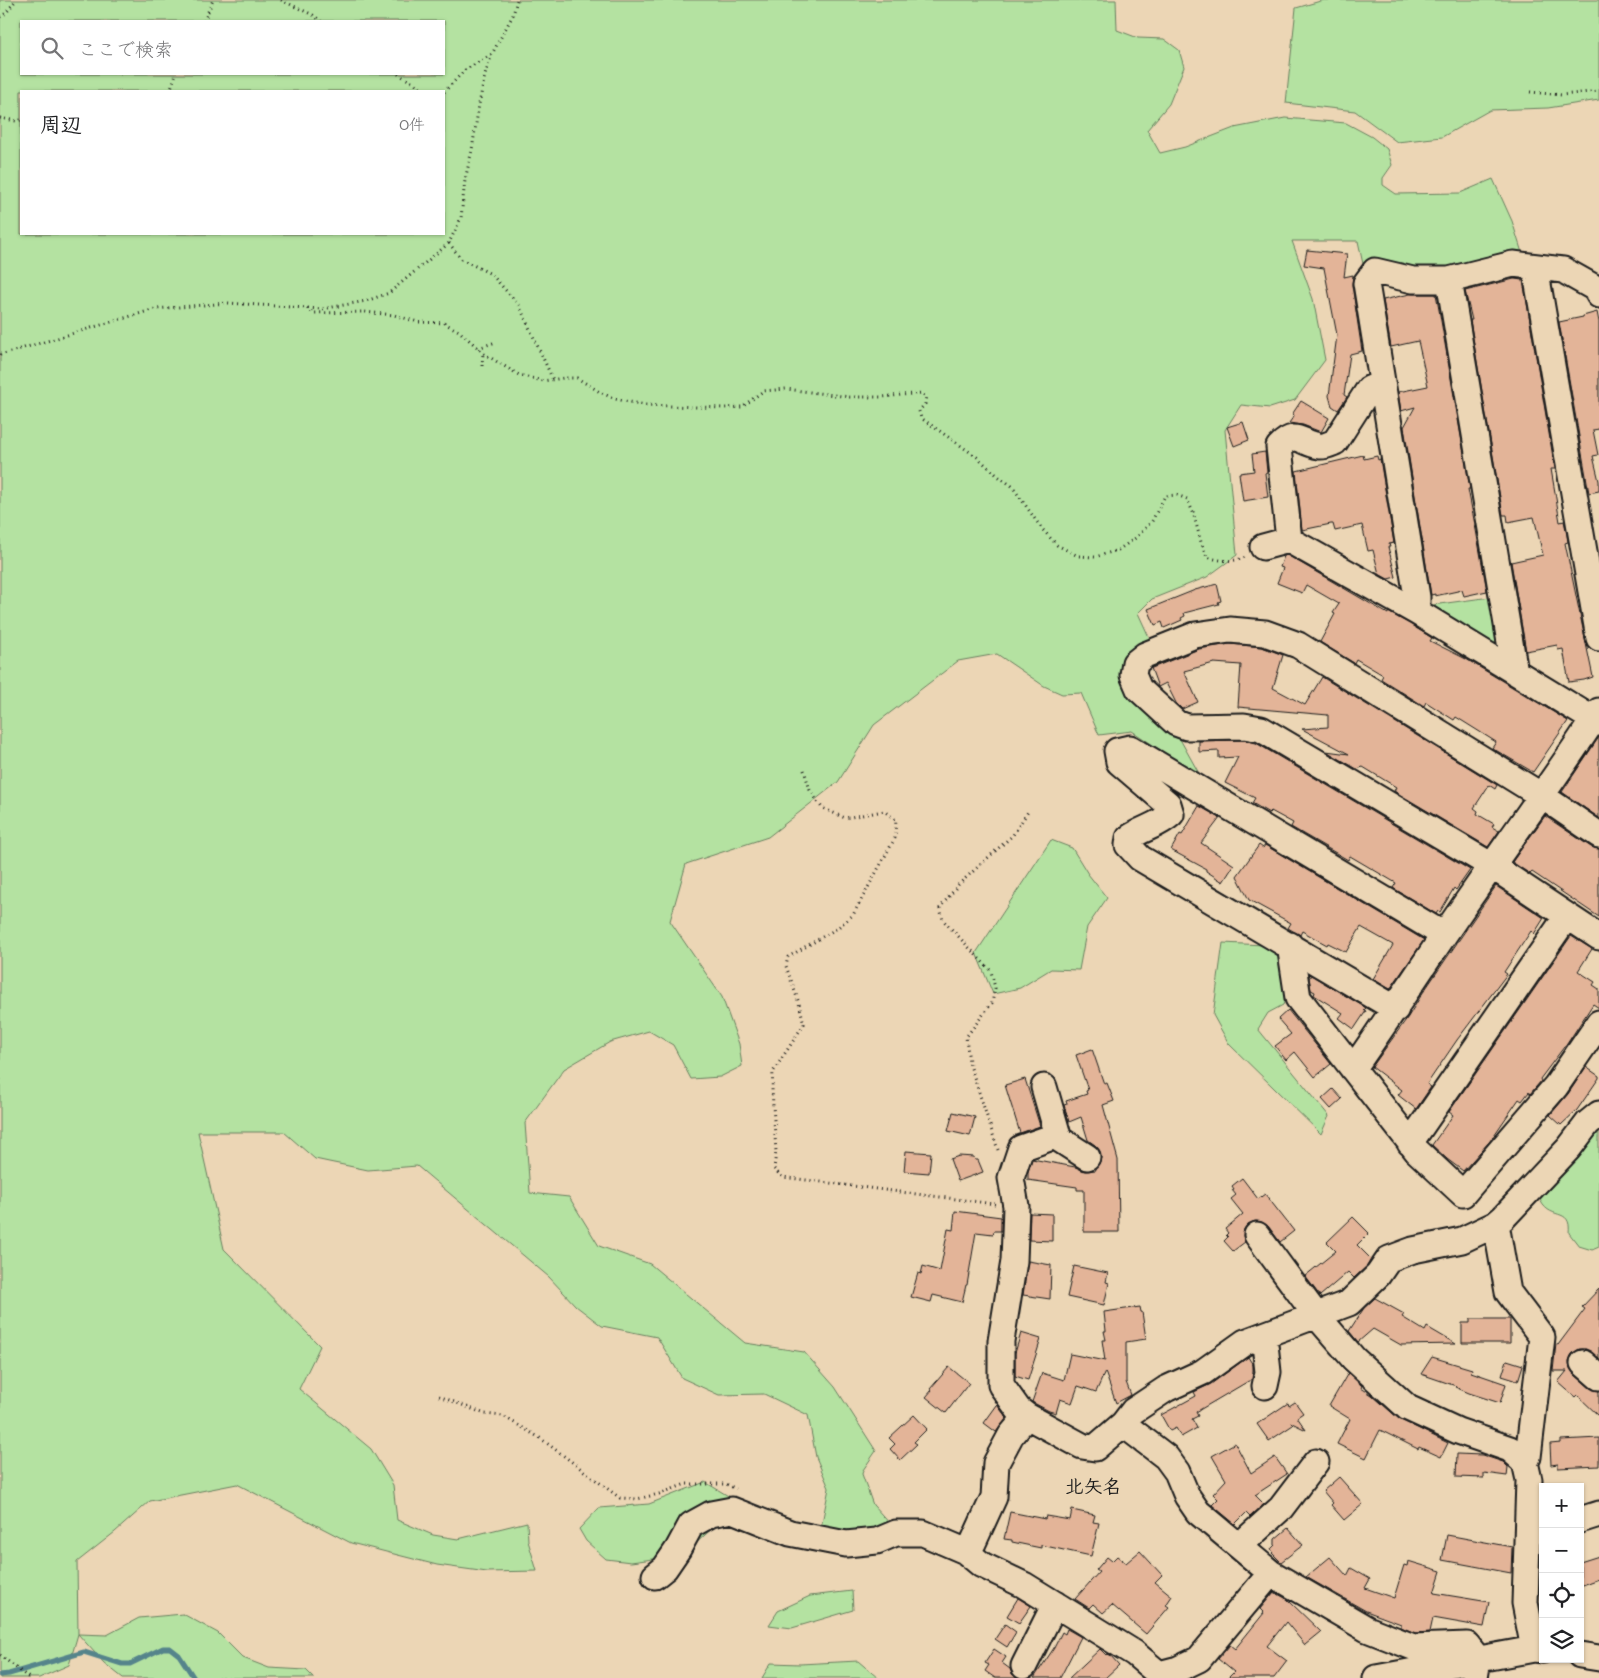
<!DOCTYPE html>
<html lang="ja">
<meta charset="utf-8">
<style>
:root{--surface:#fff;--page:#f6f6f6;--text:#202124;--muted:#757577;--line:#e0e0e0}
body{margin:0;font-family:Mali,"Klee One",sans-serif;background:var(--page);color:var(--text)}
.controls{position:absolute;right:15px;bottom:15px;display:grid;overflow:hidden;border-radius:0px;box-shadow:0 1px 4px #0004}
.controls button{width:45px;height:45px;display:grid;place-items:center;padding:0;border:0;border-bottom:1px solid var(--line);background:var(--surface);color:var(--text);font:25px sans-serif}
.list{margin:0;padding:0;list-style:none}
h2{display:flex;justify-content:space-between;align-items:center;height:65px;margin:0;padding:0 20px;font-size:21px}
h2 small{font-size:16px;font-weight:400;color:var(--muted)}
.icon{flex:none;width:28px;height:28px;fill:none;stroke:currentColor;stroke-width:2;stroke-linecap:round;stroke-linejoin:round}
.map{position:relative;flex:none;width:1599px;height:1678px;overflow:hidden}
.search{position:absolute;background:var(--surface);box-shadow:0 1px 4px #0004;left:20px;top:20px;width:425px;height:55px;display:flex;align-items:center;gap:12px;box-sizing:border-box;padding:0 18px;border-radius:0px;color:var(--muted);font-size:19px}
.panel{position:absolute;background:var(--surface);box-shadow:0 1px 4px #0004;left:20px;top:90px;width:425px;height:145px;border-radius:0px}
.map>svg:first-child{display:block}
.green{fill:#b4e2a1;stroke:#687f5e;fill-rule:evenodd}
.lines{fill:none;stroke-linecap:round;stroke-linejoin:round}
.stream{stroke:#54848b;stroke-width:5}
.building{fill:#e3b498;stroke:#1c1c1c}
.minor-casing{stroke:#1c1c1c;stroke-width:29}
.path{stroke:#1c1c1c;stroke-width:3;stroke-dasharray:1 4;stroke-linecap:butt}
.minor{stroke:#ecd6b5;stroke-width:25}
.labels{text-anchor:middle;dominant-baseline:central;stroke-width:4;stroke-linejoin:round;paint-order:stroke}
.neighbourhood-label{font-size:19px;font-weight:bold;fill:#1c1c1c;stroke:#ecd6b5}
</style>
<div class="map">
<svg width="1599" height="1678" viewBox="0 0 1599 1678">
<rect width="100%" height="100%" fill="#ecd6b5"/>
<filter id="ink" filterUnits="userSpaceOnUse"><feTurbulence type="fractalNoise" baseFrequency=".02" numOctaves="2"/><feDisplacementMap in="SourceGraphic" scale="10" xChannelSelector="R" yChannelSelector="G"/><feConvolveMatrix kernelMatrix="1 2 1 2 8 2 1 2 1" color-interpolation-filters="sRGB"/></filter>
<g filter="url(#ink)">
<path class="green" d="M0 0H1116L1117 30 1138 38 1164 39 1179 50 1184 67 1169 104 1147 130 1160 153 1185 147 1234 128 1285 118 1346 123 1372 137 1387 149 1392 165 1383 178V185L1396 194 1460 193 1493 179 1512 221 1523 256 1441 273 1363 264 1358 241H1292L1313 299 1325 360 1295 400 1270 408 1241 405 1225 430 1237 555 1207 577 1152 599 1138 613 1155 650 1134 673 1171 723 1201 777 1132 731 1099 735 1081 693 1062 694 1044 686 997 654 958 661 874 725 838 782 768 837 686 864 670 921 722 997 739 1044 742 1066 720 1077 691 1079 673 1045 649 1031 610 1042 564 1069 525 1123 530 1193 569 1197 599 1246 650 1264 745 1343 804 1352 835 1387 876 1451 863 1470 862 1474 873 1505 893 1527 864 1541 820 1533 829 1488 816 1457 808 1415 764 1394 719 1395 682 1378 657 1337 602 1326 576 1306 549 1277 417 1166 368 1170 329 1162 315 1159 284 1132H198L224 1249 320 1346 299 1389 371 1449 393 1485 397 1520 433 1535 458 1539 527 1522 528 1541 537 1571 487 1572 437 1565 351 1543 237 1484 150 1501 115 1532 77 1562 78 1634 107 1635 139 1618 183 1614 218 1633 243 1658 269 1668 306 1670 314 1678H123L104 1663 78 1634 69 1665 39 1678H0ZM21 21H444V74H21ZM21 91H444V234H21Z
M1324 0H1599V100L1548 108 1490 110 1442 137 1397 142 1355 111 1286 103 1296 8Z
M1498 596 1508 654 1425 606Z
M1051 840 1072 848 1088 874 1107 898 1087 927 1079 970 1051 969 1020 988 993 994 976 953Z
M1223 943 1264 945 1279 957 1288 991 1283 1005 1268 1013 1258 1029 1329 1116 1321 1134 1229 1044 1213 1015Z
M1599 1126V1247L1592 1250 1579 1246 1569 1233C1572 1205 1548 1223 1539 1197Z
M705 1482 730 1497 727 1515 683 1555 631 1562 606 1559 586 1541 579 1529 599 1508 649 1504Z
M852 1591 853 1610 792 1628 769 1625 778 1611 810 1596Z
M858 1661 878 1678H762L771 1663 800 1664Z"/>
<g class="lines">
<path class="stream" d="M0 1675 9 1674 84 1652 122 1664H130L163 1648H170L179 1655 194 1678"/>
</g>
<path class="building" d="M1307 250 1347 254 1344 277 1353 275 1352 285 1362 351 1350 354 1344 395 1347 397 1338 410 1332 406 1329 396 1337 335 1324 268 1304 265Z
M1514 279 1523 280 1555 469H1551L1560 522 1564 521 1566 530 1568 542 1565 543 1593 677 1584 680 1569 682 1563 649 1558 650 1557 645 1526 651 1511 562 1543 555 1534 517 1508 522 1507 515H1503L1470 320H1472L1465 291Z
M1410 294H1436L1440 315 1470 489H1468L1476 530 1487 591 1464 596 1462 590 1435 596V594L1431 595 1404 427 1415 407 1401 411 1398 392 1428 386 1418 341 1391 347 1383 300Z
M1597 312 1599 322V429L1593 430 1598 455 1593 456 1599 481V491L1589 493 1559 322 1583 317V316Z
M1301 401 1329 418 1321 432 1303 425 1289 423 1294 416 1293 413Z
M1243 422 1249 440 1234 446 1227 427Z
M1265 452 1267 472 1265 473 1268 497 1243 501 1239 473 1254 471 1252 454Z
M1363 455 1364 459 1377 456 1378 460 1380 459 1394 543 1389 544 1390 547H1388L1396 577 1388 579 1379 574 1373 550 1368 551 1362 525 1335 531 1333 524H1331L1302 530 1296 471Z
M1287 555 1388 614V612L1410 624 1432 638 1430 641 1466 659 1568 721 1533 772 1492 748 1496 742 1456 717 1454 720 1426 702 1424 706 1381 679 1383 675 1356 659 1354 663 1320 642 1335 614 1333 613 1339 604 1306 585 1302 593 1277 583 1283 568 1280 567 1284 556Z
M1217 584 1221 601 1218 602 1219 604 1184 613 1185 616 1181 618 1182 620 1164 628 1162 622 1155 625 1148 609 1195 590Z
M1230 644 1262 647 1283 655 1273 688 1305 705 1322 677 1497 785 1495 789 1489 785 1474 808 1478 811 1477 814 1494 824 1492 827 1499 831 1488 847 1394 791 1396 787 1363 767 1357 769 1326 751 1349 754 1302 729 1328 727V715L1238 707 1241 665 1214 663 1184 671 1198 702 1182 709 1176 703 1166 683 1158 687 1151 668H1152L1199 649Z
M1599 737V818L1562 792Z
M1243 740 1256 743 1470 870 1456 890 1454 888 1440 912 1438 911 1436 914 1393 888 1396 883 1350 856 1348 860 1291 827 1293 823 1271 811 1269 813 1252 803 1255 798 1225 783 1238 757 1219 758V751L1199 752V741Z
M1199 806 1220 818 1201 843 1234 865 1223 882 1206 871V869L1171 850 1180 834 1182 835Z
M1545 816 1591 847 1599 849V917L1532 872 1530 874 1512 862Z
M1259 845 1263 848 1265 845 1424 940 1390 989 1373 979 1393 945 1361 927 1346 952 1328 943 1327 945 1302 931 1300 935 1288 928 1291 923 1249 900 1237 876Z
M1496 886 1544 918 1534 934 1531 931 1504 972 1507 974 1457 1040 1427 1084 1431 1087 1416 1109 1398 1095 1402 1090 1372 1067 1408 1017 1422 994Z
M1571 936 1592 949 1578 971 1595 982 1593 985 1599 989V1008L1593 1004 1565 1047H1564L1540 1079 1541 1081 1530 1094 1529 1092 1522 1101 1519 1099 1490 1141 1463 1171 1447 1159 1432 1145 1453 1115 1449 1112Z
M1311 975 1366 1008 1364 1010 1366 1011 1354 1029 1339 1018 1343 1013 1314 995 1315 992 1311 990 1309 978Z
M1288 1010 1331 1064 1315 1077 1295 1052 1286 1060 1275 1046 1291 1034 1278 1019Z
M1092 1049 1104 1084 1107 1083 1114 1101 1103 1105 1118 1160 1119 1232H1084V1190H1077V1187L1028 1180V1172L1032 1159 1075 1167 1086 1171 1096 1170 1095 1168 1099 1164 1101 1158 1100 1151 1095 1145 1088 1140 1081 1117 1069 1122 1064 1105 1067 1104 1066 1101 1087 1094 1086 1091 1088 1090 1076 1055Z
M1586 1067 1599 1076V1078L1577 1110 1561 1125 1550 1115 1568 1094Z
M1025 1079 1040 1126 1020 1133 1005 1085Z
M1333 1089 1342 1099 1331 1109 1322 1099Z
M953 1112 975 1117 970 1136 948 1131Z
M906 1151 931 1153 929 1173 904 1171Z
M959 1156 974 1157 975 1160H978L983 1172 958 1181 950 1159Z
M1242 1178 1258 1199 1265 1194 1294 1231 1280 1242 1268 1226 1262 1222 1255 1221 1248 1224 1244 1229 1243 1236 1245 1242 1233 1251 1224 1241 1228 1237 1226 1235 1228 1233 1225 1229 1243 1214 1231 1199 1236 1195 1232 1190 1234 1189 1232 1186Z
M955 1211 1001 1217V1231H994L993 1234 976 1232 967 1285H966L962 1302 933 1295 931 1302 911 1297 918 1273 921 1274 923 1266 940 1271 948 1229 953 1230Z
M1030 1213 1052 1214V1241L1029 1240Z
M1353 1217 1369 1233 1357 1245 1371 1259 1367 1266 1355 1277 1354 1278 1348 1272 1320 1296 1305 1276 1336 1251 1327 1242Z
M1028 1261 1051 1265 1050 1299 1023 1295Z
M1074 1266 1108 1273 1106 1282 1109 1283 1104 1305 1067 1297Z
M1599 1289V1358L1586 1349H1579L1572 1354 1569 1361 1570 1368 1574 1374 1590 1388 1599 1391V1416L1577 1395 1575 1397 1558 1382 1567 1371H1553L1556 1344 1558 1345 1585 1309 1582 1307Z
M1375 1298 1404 1314 1402 1317 1425 1331 1427 1327 1456 1344 1401 1345 1373 1329 1358 1342 1349 1331 1364 1308Z
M1140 1307 1141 1312H1142L1146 1339 1126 1342V1382L1131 1395 1116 1403 1105 1372 1096 1392 1078 1386 1072 1403 1060 1399 1056 1413 1049 1411 1032 1402 1042 1373 1064 1380 1070 1354 1105 1361 1102 1340H1106L1104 1331H1106L1104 1312Z
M1470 1319H1510V1343H1462V1323H1470Z
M1021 1333 1041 1339 1028 1380 1015 1376V1353Z
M1248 1357 1253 1365V1371L1252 1379 1196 1412 1198 1416 1192 1419 1197 1428 1181 1437 1176 1428 1170 1431 1161 1415 1196 1396 1194 1392 1211 1384Z
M1432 1357 1472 1369 1471 1372 1506 1384 1500 1403 1469 1393 1455 1387 1456 1386 1421 1374Z
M1507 1360 1523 1365 1518 1381 1502 1376Z
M949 1367 969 1383 946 1413 926 1397 932 1390 930 1389Z
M1348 1373 1362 1386 1361 1388 1372 1395 1399 1419 1448 1443 1441 1457 1419 1447 1418 1449 1380 1430 1366 1458 1337 1444 1350 1419 1329 1406Z
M1295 1402 1303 1413 1297 1417 1306 1430 1290 1422 1293 1425 1269 1441 1257 1424 1288 1403 1289 1406Z
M997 1405 1007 1418 996 1432 984 1423Z
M914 1415 927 1429 914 1442 917 1444 900 1460 890 1449 895 1444 889 1438Z
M1599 1438V1466L1558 1468V1464L1551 1465 1550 1444 1561 1443V1440Z
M1235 1443 1251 1473 1275 1457 1287 1474 1255 1495 1264 1504 1250 1517 1246 1513 1235 1524 1212 1505 1218 1499 1213 1494 1226 1480 1212 1456Z
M1457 1454 1482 1455 1503 1462 1508 1467 1507 1476 1484 1473V1478L1456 1477Z
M1339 1477 1363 1504 1344 1520 1331 1505 1333 1503 1323 1491Z
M1072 1510 1095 1515 1093 1522 1099 1523 1091 1556 1041 1545V1548L1012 1542V1540L1004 1539 1010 1512 1045 1519 1046 1516 1070 1520Z
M1288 1528 1303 1545 1281 1562 1272 1553 1273 1552 1271 1549 1275 1545V1539Z
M1447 1535 1512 1547 1511 1573 1442 1560Z
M1140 1551 1162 1575 1155 1582 1172 1596 1166 1605 1169 1607 1146 1634 1112 1605 1103 1613 1093 1604 1089 1608 1075 1599 1099 1572 1096 1570 1107 1557 1112 1561 1117 1556 1126 1563Z
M1599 1556V1579L1580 1586V1562Z
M1330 1557 1347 1576 1351 1568 1370 1579 1365 1588 1394 1598 1404 1565 1407 1566 1408 1561 1441 1571 1434 1593 1489 1602 1484 1627 1433 1618 1430 1632 1415 1633 1401 1627V1624L1366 1611 1306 1577Z
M1274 1592 1287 1599 1321 1632 1305 1645 1286 1622 1267 1646 1287 1661 1274 1678H1228L1234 1672 1218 1659 1230 1645 1235 1649 1264 1613 1260 1609Z
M1018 1598 1031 1606 1019 1623 1007 1616Z
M1005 1624 1016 1632 1007 1647 995 1639Z
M1067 1629 1081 1637 1060 1678H1034L1054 1648 1062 1632 1065 1634Z
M994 1649 1006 1657 1002 1663 1010 1669 1012 1674 1017 1678H995L985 1671 989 1665 985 1663Z
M1100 1649 1106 1655 1107 1654 1110 1655 1119 1665 1105 1678H1069Z"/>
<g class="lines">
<g class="minor-casing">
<path id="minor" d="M1535 267 1599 638
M1449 280 1515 672
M1289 540 1279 447C1296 429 1300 443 1319 446 1324 447 1330 444 1335 442L1369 389 1381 384
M1263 547 1289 540 1417 612 1599 723
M1417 612V597L1366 283 1375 271 1413 280H1449L1513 264 1563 270 1595 288 1599 295
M1599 835 1542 796 1298 645 1265 633 1230 630 1195 635 1145 655 1135 663 1133 675 1139 689 1176 723 1187 727 1244 726 1261 729 1492 866 1599 937
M1290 945 1298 998 1417 1151 1463 1194 1556 1086 1599 1023
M1396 1009 1140 858 1128 845 1129 838C1143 828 1158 826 1171 814L1168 804 1119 762 1117 751 1130 748 1444 935
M1353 1069C1394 1011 1432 951 1473 893 1515 832 1559 773 1599 711
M1044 1087 1059 1139 1087 1157
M1058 1135 1021 1148 1011 1178 1016 1206 1014 1261 1001 1341V1385L1018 1409 1027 1416 1082 1446 1095 1448 1123 1424 1133 1411 1166 1389 1203 1372 1245 1342 1349 1303 1378 1275 1389 1259 1413 1250 1462 1240 1496 1224 1503 1218 1569 1148 1588 1123 1599 1114
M1410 1143 1567 916
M1496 1224 1508 1292 1542 1337 1528 1457 1525 1462 1529 1480 1525 1603 1534 1649
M1257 1235 1316 1315 1354 1359 1408 1408 1458 1431 1510 1449 1525 1462
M1264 1335 1268 1372 1265 1386
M1583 1363 1599 1377
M1123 1424 1166 1457 1177 1472 1187 1496 1198 1512 1271 1573 1367 1629 1413 1647 1467 1645 1478 1659 1475 1678
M1580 1520 1599 1514
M1239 1546 1281 1508 1316 1462
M965 1551 973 1543 994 1497 996 1463 1011 1435 1027 1416
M655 1576 665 1568 678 1549 691 1525 711 1514 732 1510 790 1533 846 1544 877 1541 896 1533H923L965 1551 982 1565 1024 1585 1134 1653 1159 1674 1178 1669 1199 1659 1271 1573
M1580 1655 1599 1658
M1024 1666 1055 1604
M1376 1678 1534 1649 1543 1650"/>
</g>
<path class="path" d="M281 0 313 15 321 21
M0 17 6 13 16 0
M204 21 213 0
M398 74 427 91
M170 91 176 74
M444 92 465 70 492 54
M1530 92 1562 95 1599 91
M0 118 16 121 21 120
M449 243 461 259 491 274 519 305 553 380
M307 308 313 313 365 312 394 315 418 322 444 323 459 331 486 355 519 375 543 381 564 378H577L600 392 615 399 645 405 724 408 742 407 763 391 786 389 850 397H882L922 393 926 397 925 404 919 411 921 418 977 457 998 476 1012 486 1042 529 1057 545 1078 556 1095 557 1118 550 1137 537 1152 521 1165 496 1177 495 1187 499 1193 512 1201 542 1207 557C1220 561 1235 563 1247 556
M478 348 496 342
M0 355 155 309 228 303 322 309 366 301 389 293 449 243 461 218 465 180 472 150 479 104 485 75 492 54 513 15 517 0
M482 366 483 353
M804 770 810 790 822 808 845 818 884 811 896 820 895 838 853 915 836 929 788 957 786 966 799 1003 804 1024 773 1072 772 1089 776 1152 774 1169 782 1177 995 1204
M998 1150 969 1062 966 1037 992 1003 995 988 991 971 943 920 940 908 958 885 1013 835 1029 810
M439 1396 485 1414 503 1416 540 1438 620 1498 637 1499 659 1494 686 1484H726L736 1489
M0 1655 29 1678"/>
<use href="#minor" class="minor"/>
</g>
</g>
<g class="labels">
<g class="neighbourhood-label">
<text x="1093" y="1485">北矢名</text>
</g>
</g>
</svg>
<div class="controls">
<button>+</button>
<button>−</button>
<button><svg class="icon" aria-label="locate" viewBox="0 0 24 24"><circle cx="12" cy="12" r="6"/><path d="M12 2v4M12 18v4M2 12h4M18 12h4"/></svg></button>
<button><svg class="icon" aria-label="layers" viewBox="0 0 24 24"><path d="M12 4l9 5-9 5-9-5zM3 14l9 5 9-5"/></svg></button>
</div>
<div class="search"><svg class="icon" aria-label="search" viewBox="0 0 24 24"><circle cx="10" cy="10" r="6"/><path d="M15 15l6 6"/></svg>ここで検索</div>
<section class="panel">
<h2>周辺<small>0件</small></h2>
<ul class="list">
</ul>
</section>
</div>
